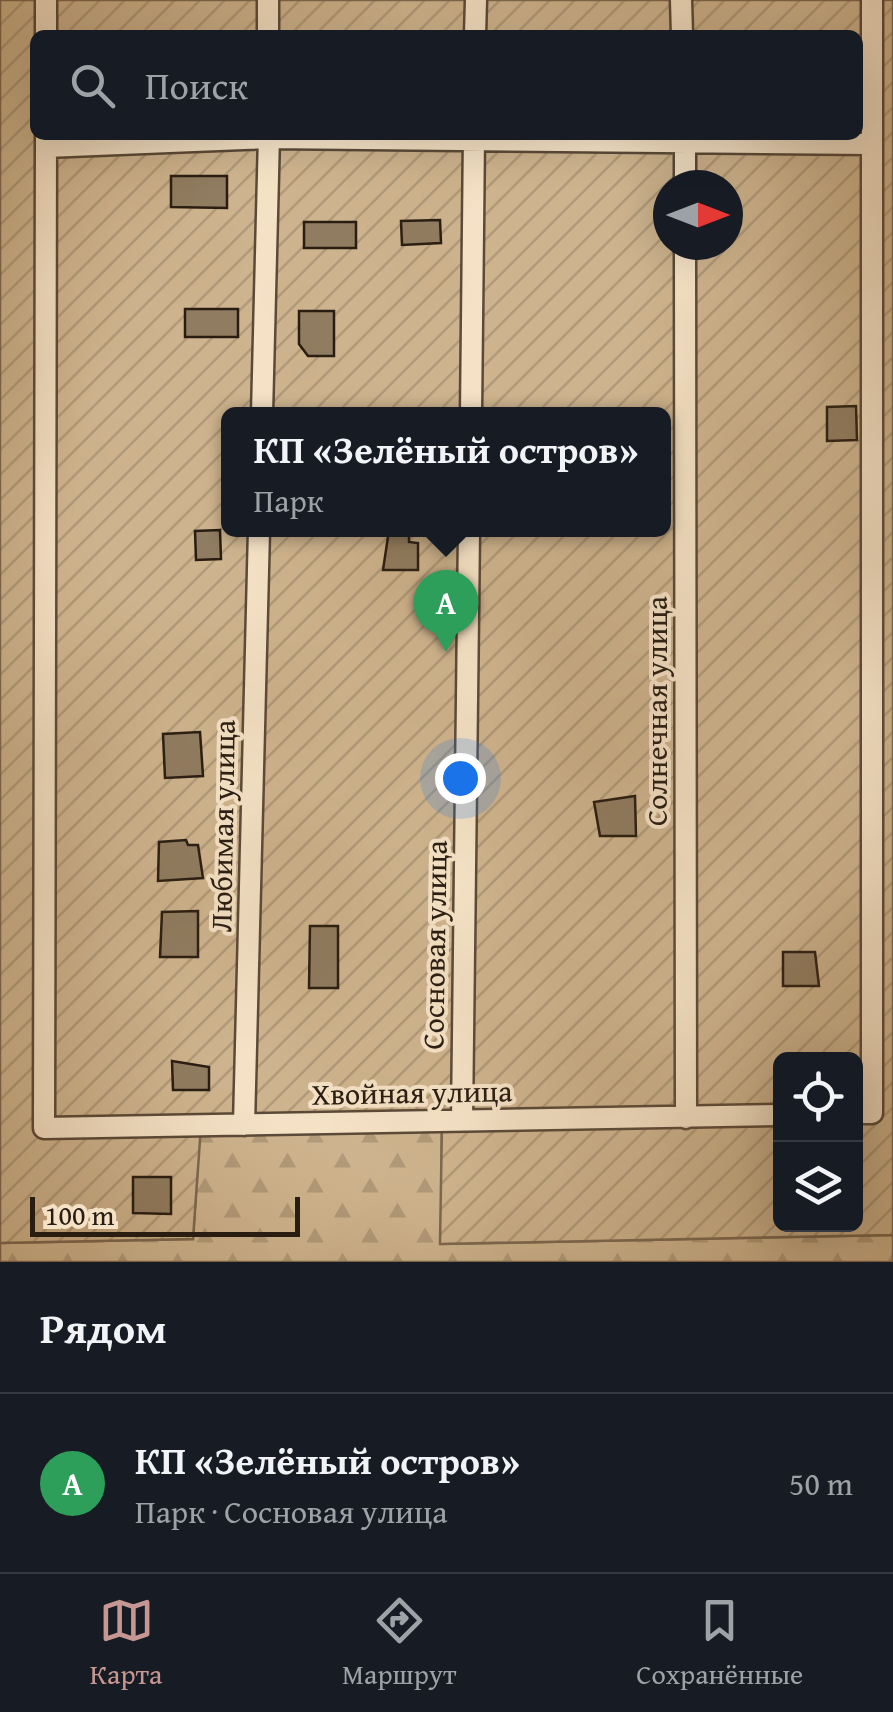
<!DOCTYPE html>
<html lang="ru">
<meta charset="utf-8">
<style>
:root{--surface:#171b24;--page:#20242c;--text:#f1f3f6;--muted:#9ea1a6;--line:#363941;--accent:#c59692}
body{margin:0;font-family:"Gentium Book Plus",serif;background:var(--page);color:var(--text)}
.controls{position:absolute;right:30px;bottom:30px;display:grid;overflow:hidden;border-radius:15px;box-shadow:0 10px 40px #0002}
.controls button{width:90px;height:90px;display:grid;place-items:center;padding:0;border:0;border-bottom:2px solid var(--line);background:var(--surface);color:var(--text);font:50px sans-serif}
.compass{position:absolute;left:653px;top:170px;width:90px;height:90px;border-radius:50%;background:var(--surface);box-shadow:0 10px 40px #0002;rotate:90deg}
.scale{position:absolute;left:30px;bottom:25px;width:270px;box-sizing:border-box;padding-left:10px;border:5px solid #291d12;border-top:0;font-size:28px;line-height:35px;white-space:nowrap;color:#291d12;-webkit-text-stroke:8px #f5e2c6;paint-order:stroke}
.you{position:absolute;left:460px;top:778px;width:35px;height:35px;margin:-25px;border:8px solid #fff;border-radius:50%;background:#1a73e8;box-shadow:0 0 0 15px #1a73e833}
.badge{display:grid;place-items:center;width:65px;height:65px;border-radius:50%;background:var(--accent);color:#fff;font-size:32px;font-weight:700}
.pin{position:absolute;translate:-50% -82px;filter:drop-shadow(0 2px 5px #0008)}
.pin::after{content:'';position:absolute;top:52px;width:35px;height:30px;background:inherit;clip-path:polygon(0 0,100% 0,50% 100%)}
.popup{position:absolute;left:221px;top:407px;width:450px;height:130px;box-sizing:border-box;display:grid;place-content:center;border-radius:15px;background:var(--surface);filter:drop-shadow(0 2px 8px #0005);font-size:32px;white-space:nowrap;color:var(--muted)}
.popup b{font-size:38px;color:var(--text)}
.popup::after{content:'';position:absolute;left:50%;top:100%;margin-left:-20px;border:20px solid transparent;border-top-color:var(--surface)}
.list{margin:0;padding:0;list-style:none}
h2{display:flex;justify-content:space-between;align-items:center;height:130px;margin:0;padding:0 40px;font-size:42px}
h2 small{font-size:32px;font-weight:400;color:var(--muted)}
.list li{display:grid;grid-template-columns:65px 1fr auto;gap:30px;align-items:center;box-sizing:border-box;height:180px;padding:0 40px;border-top:2px solid var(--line)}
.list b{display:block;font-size:38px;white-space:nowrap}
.list p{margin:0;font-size:32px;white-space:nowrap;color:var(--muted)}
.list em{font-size:32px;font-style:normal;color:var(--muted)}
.icon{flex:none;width:55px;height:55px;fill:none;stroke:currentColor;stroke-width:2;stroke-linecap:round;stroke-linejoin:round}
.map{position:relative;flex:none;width:893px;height:1262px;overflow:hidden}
.search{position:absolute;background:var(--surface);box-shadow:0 10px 40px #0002;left:30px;right:30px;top:30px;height:110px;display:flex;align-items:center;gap:25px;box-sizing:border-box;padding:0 35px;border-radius:15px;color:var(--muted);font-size:38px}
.sheet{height:310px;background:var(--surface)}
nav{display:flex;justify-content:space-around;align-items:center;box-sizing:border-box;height:140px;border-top:2px solid var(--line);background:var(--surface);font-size:28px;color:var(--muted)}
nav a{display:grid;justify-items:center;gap:5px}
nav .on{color:var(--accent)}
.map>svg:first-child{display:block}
.forest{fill:url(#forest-firs);stroke:#7c6850;stroke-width:2.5}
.garden{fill:url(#garden-furrows);stroke:#7c6850;stroke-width:2.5;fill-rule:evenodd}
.building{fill:#907c60;stroke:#291d12;stroke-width:2.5}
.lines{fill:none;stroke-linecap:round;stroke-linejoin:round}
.street-casing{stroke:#5b4a38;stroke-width:25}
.street{stroke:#f5e2c6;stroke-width:20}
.labels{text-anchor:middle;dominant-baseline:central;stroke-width:8;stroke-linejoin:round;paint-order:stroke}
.street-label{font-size:30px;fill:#291d12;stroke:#f5e2c6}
</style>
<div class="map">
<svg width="893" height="1262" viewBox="0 0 893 1262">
<defs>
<pattern id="forest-firs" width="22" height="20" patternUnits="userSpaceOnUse" patternTransform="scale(2.5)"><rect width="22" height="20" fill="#ceb48e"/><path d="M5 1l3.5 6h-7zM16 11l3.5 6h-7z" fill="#b19a79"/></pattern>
<pattern id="garden-furrows" width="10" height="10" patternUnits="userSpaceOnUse" patternTransform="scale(2.5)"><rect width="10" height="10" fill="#ceb48e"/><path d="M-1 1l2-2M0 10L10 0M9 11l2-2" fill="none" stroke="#b19a79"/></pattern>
</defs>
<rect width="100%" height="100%" fill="#f0d3a8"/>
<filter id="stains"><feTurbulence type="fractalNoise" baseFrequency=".002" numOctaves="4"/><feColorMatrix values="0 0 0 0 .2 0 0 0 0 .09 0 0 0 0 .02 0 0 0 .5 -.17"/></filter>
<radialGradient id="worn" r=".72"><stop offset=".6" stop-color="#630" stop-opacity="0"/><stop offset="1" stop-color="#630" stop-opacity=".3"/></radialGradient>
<path class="forest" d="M442 1121 441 1244 893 1235V1262H0V1243L193 1239 200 1126Z"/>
<path class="garden" d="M0 0H893V1235L440 1244 442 1122 201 1126 193 1239 0 1243ZM35 35H858V135H35ZM668 185H728V245H668ZM228 414H664V530H228ZM780 1060H856V1224H780Z"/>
<path class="building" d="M171 176H227V208L171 207Z
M440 220 441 243 402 245 401 221Z
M304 222H356V248H304Z
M185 309H238V337H185Z
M299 311H334V356H308L299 344Z
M856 406 857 440 827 441V407Z
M220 530 221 559 196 560 195 531Z
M389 530H409V542L418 543V570H383Z
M200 732 203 776 165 778 163 734Z
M635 796 636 836H600L594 802Z
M186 840 188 845H198L203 878 158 881 159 842Z
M198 911V957H160L162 912Z
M310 926H338V988H309Z
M783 952H815L819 986H783Z
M172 1061 209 1067V1090H173Z
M133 1177H171V1214L133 1213Z"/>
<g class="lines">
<g class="street-casing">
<path id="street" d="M268 0V35
M681 0 682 35
M46 35V0
M475 35 476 0
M46 135 44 1128 780 1115
M685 135V185
M46 147 269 138 872 144
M685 245 686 1118
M262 414 269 135
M471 414 474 135
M856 1113H872V0
M462 1120 469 530
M244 1125 259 530"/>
</g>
<use href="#street" class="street"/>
</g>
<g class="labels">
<g class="street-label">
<text transform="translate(656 711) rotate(-90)">Солнечная улица</text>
<text transform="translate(222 826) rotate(-89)">Любимая улица</text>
<text transform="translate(434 945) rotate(-89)">Сосновая улица</text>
<text transform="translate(412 1092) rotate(-1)">Хвойная улица</text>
</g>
</g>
<rect width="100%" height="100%" filter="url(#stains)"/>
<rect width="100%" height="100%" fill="url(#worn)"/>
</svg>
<div class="controls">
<button><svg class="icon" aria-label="locate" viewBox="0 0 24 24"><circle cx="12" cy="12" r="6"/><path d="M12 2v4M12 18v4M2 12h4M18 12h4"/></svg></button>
<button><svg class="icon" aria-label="layers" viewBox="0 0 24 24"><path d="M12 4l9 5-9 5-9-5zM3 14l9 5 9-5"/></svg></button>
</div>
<svg class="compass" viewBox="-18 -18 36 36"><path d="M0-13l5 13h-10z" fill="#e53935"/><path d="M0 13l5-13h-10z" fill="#9ea1a6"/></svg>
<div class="scale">100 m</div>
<div class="you"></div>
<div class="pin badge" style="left:446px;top:652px;background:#2e9e5b">A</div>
<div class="popup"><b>КП «Зелёный остров»</b>Парк</div>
<div class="search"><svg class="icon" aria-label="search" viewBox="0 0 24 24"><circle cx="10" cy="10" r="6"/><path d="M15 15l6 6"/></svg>Поиск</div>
</div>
<section class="sheet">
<h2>Рядом<small></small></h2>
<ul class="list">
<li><span class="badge" style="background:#2e9e5b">A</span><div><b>КП «Зелёный остров»</b><p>Парк · Сосновая улица</p></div><em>50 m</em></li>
</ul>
</section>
<nav>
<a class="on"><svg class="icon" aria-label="map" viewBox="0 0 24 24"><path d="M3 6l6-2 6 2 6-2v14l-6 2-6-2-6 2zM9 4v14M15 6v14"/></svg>Карта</a>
<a><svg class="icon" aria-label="directions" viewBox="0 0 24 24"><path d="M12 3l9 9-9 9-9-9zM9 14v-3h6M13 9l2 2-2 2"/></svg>Маршрут</a>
<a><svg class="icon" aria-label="saved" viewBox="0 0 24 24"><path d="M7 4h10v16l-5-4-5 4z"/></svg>Сохранённые</a>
</nav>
